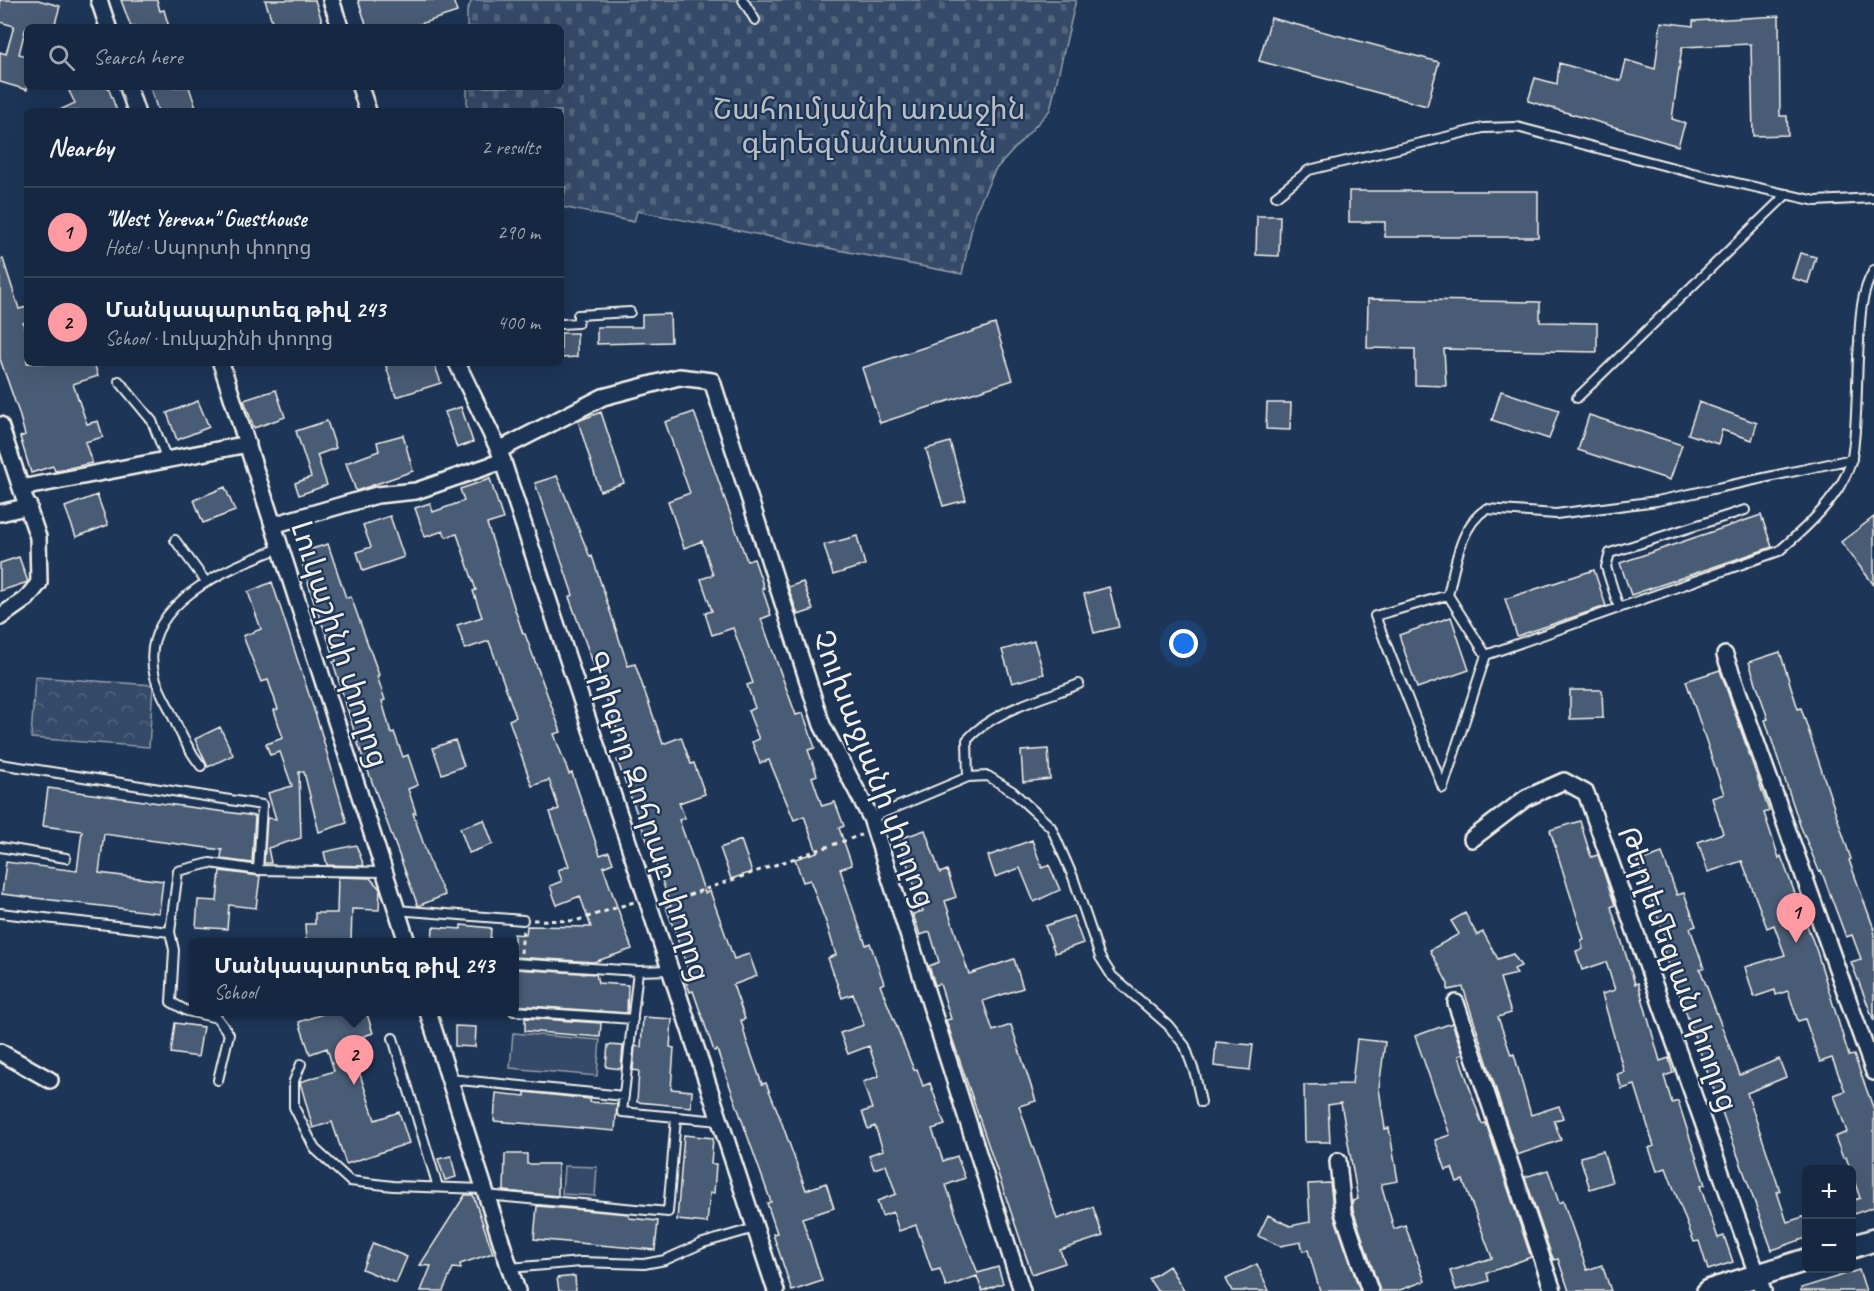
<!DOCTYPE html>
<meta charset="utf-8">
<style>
:root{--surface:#162841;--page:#23344c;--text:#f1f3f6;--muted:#9ea6b1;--line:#35445a;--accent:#ff9aa2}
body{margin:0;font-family:Caveat,"Noto Sans Armenian",sans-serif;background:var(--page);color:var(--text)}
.controls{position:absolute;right:18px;bottom:18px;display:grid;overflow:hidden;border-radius:9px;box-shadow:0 6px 24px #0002}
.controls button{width:54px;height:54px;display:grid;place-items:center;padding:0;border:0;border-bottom:2px solid var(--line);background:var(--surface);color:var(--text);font:30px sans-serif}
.you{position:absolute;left:1184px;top:644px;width:21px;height:21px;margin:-15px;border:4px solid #fff;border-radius:50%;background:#1a73e8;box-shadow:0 0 0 9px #1a73e833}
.badge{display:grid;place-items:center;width:39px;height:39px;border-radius:50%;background:var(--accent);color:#111;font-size:20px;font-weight:700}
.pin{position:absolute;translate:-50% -50px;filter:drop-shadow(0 2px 3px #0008)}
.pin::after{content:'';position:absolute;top:32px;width:21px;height:18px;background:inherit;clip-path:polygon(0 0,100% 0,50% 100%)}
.popup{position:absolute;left:189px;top:938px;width:330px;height:78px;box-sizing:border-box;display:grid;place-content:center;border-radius:9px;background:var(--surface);filter:drop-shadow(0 2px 4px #0005);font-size:20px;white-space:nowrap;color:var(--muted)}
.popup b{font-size:22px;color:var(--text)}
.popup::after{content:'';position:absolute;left:50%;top:100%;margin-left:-12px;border:12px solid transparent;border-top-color:var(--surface)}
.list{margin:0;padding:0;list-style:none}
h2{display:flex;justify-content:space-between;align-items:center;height:78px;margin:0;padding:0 24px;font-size:26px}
h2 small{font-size:20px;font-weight:400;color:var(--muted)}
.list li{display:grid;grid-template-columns:39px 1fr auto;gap:18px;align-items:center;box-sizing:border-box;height:90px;padding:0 24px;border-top:2px solid var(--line)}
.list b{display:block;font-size:22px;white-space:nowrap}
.list p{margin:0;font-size:20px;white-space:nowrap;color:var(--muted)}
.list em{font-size:20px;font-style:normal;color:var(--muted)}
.icon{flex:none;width:33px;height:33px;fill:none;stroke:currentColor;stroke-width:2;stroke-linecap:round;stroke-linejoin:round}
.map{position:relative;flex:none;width:1874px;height:1291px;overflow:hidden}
.search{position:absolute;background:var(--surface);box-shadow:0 6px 24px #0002;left:24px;top:24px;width:540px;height:66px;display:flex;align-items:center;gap:15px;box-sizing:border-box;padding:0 21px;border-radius:9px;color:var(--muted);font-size:22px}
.panel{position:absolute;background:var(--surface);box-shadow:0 6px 24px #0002;left:24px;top:108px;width:540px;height:258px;border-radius:9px}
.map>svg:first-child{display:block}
.forest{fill:url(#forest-crowns);stroke:#949ea8;stroke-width:1.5}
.cemetery{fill:url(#cemetery-stones);stroke:#949ea8;stroke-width:1.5}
.pitch{fill:#354a67;stroke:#949ea8;stroke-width:1.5}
.building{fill:#485b74;stroke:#f4f1e8;stroke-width:1.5}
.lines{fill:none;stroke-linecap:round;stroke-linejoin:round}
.lane-casing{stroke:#f4f1e8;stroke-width:12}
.street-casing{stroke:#f4f1e8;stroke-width:20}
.secondary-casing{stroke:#f4f1e8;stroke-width:26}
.path{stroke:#f4f1e8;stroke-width:3;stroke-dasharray:4.5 4.5;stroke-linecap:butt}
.lane{stroke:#1d3557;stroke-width:8}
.street{stroke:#1d3557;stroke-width:15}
.secondary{stroke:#1d3557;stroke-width:21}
.labels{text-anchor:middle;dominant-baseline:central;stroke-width:4.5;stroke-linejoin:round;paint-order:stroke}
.park-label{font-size:30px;fill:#bbbfc1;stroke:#1d3557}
.street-label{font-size:30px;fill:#f4f1e8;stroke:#1d3557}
</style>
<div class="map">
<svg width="1874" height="1291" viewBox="0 0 1874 1291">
<defs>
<pattern id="forest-crowns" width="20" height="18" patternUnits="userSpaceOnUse" patternTransform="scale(1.5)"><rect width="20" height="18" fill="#354a67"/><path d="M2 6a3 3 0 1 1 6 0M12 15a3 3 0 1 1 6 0" fill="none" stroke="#53657d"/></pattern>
<pattern id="cemetery-stones" width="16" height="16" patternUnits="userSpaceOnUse" patternTransform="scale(1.5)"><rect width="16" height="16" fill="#354a67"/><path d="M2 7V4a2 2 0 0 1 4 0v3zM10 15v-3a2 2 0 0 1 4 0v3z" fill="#53657d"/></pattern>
</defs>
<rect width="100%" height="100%" fill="#1d3557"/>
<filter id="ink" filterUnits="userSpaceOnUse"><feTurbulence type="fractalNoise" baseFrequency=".0167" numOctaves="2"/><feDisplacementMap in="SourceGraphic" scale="12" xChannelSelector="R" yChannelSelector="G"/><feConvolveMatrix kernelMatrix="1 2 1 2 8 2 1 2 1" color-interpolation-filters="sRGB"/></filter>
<g filter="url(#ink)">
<path class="forest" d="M35 677 153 685 149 747 31 738Z"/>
<path class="cemetery" d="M472 0H1076L1050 110 995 170 975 213 962 274 637 211 634 222 562 207 566 187 561 186V111H467V87H561V27H467V11Z"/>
<path class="pitch" d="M513 1033 600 1040 597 1076 510 1068Z
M564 1166 597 1167 595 1196 562 1194Z"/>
<path class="building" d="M0 0H38L60 6 54 27H27L25 30 19 54 27 56V90L0 82V52L6 54 14 26 0 22Z
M121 0H157L160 11 164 10 169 27H131Z
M265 0H315L324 27H274Z
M358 0H453L457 12 411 27H367Z
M1779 16 1780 116H1787L1788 135 1753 136 1751 44 1682 47 1672 119 1685 123 1678 146 1528 101 1535 78 1557 84 1559 63 1621 81 1626 60 1655 69 1661 22 1693 26V21Z
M1271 18 1439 62 1427 106 1259 61Z
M67 87H108L117 111H58L75 103Z
M150 87H189L197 111H158Z
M1349 191H1538V237H1385V222H1349Z
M1257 216H1280L1279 256 1256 255Z
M1800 253 1816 257 1808 283 1792 278Z
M0 259H3L19 309 27 307V322L23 323 27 336V363H94L98 376 73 384 87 424 98 421 103 437 85 442 92 463 55 471 53 466 31 473 20 437 25 435 19 413 0 359Z
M1368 299 1540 302V322L1597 323V352L1444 349 1446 386 1415 385V349L1367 348Z
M670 314 671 342 597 344V327H642V315Z
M995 324 1013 380 880 423 862 368Z
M561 333H577V357L561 358Z
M385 363H434L441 383 396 397Z
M276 390 285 417 254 428 244 400Z
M1501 391 1559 410 1549 439 1492 420Z
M198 401 209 427 177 440 167 413Z
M1699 402 1757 423 1752 440 1722 430 1718 444 1688 434Z
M1267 403H1291L1290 430 1266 429Z
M461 407 473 442 457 448 445 412Z
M601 412 624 483 600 491 578 421Z
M694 412 747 561 754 559 764 588H762L771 615 761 619 796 715 803 713 815 748 808 750 817 775 812 777 822 806 835 802 844 826 839 828 852 865 840 869 853 909 866 945 870 943 884 983 880 985 914 1070 917 1069 923 1086 930 1083 945 1125 932 1129 943 1161 957 1156 965 1178 946 1185 965 1241 978 1273 998 1267 1003 1283 982 1291 977 1276 946 1287 940 1269 932 1271 916 1225 899 1231 893 1212 882 1216 877 1201 896 1194 886 1165 874 1169 869 1155 883 1150 875 1126 868 1129 862 1112 872 1109 863 1082 879 1076 869 1046 848 1054 840 1033 864 1025 853 994 842 998 828 958 836 955 827 925 810 880 803 882 795 859 817 852 804 816 794 820 769 760 760 763 752 742 759 739 748 711 755 708 747 685 753 683 733 628 712 635 705 613 712 611 701 579 713 575 702 541 684 548 668 501 690 493 665 422Z
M1589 415 1682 445 1670 480 1578 450Z
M327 421 336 448 317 455 327 485 299 495 295 483 311 477 296 431Z
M403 435 413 471 356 491 346 463 379 451 377 442Z
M950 442 966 500 943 506 926 449Z
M557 476 590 557 592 556 628 666 635 664 663 744 681 737 691 764 694 763 705 794 679 803 685 818 679 820 705 893 710 891 734 959 749 954 757 976 733 985 745 1019 741 1020 746 1039 762 1084 766 1083 779 1115 806 1190 826 1183 834 1208 802 1218 822 1281 792 1291 773 1234 777 1233 767 1203 771 1202 717 1050 714 1051 693 991 690 992 683 974 689 972 666 907 671 905 617 760 627 756 569 597 573 595 535 483Z
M490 479 503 519 487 524 523 634H525L561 732 554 734 569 774 572 773 600 855 609 852 613 863 603 867 632 949 594 962 514 957V934L526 935 527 926 591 927 580 896 557 905 550 886 562 881 558 870 569 866 550 812 559 809 549 780 532 786 509 720 516 717 489 641 465 649 457 625 482 617 473 591 476 590 457 534 446 537 443 531 425 537 415 508 430 503 433 512 464 501 460 489Z
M225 487 235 511 203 523 194 500Z
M97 495 108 525 76 537 65 507Z
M1761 515 1772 547 1631 595 1620 563Z
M390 516 404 557 363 571 357 552 371 547 363 525Z
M1874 517V585L1841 542Z
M857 536 865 565 833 575 824 545Z
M328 544 346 598 351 597 379 675 377 676 385 700 382 701 391 733 394 732 403 757 408 755 418 785 408 789 416 813H413L432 869 445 895 418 906 358 744 333 662 336 661 315 605 299 553Z
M19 557 28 582 0 591V563Z
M1594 570 1606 606 1517 636 1505 599Z
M272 582 319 725 347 823 319 832 304 772H299L301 838 268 848 271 863H264L267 818 276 819 268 793 292 786 280 752 270 755 266 744 283 738 274 710 278 709 268 680 261 682 243 636 261 629 248 592Z
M803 582 813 610 798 615 788 587Z
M1109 587 1119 627 1094 633 1084 594Z
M1451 617 1469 670 1417 688 1399 635Z
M1034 641 1044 674 1012 683 1002 650Z
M1780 652 1798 709 1801 708 1851 859 1849 860 1874 929V1021L1851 962 1861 959 1852 935 1846 937 1821 870 1819 871 1800 825 1765 720 1768 719 1749 662Z
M1720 670 1769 811 1764 813 1779 858 1781 856 1817 952 1849 1056 1854 1055 1874 1110V1207L1851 1215V1201L1860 1198 1846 1157 1843 1158 1835 1137 1847 1132 1834 1095 1845 1091 1832 1058 1820 1062 1805 1019 1798 1021 1788 991 1776 995 1775 990 1754 997 1745 967 1785 955 1774 925 1767 928 1742 861 1708 872 1698 842 1723 833 1712 798 1724 794 1686 681Z
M1570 690H1602L1603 718 1570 719Z
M220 727 233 755 208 767 195 739Z
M455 740 464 766 442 774 433 748Z
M1048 749 1050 779 1023 782 1021 751Z
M48 788 255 816 252 863 221 859 222 850 104 834 99 873 163 881 159 913 2 894 6 862 77 871 82 831 43 826Z
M484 820 493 844 469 853 460 828Z
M1580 821 1591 857 1598 855 1607 882 1615 905 1611 907 1635 984 1638 983 1660 1061 1669 1058 1673 1073 1664 1076 1672 1103 1678 1101 1705 1185 1700 1186 1718 1238 1724 1236 1733 1262 1708 1270 1699 1241 1694 1242 1666 1168 1657 1171 1649 1148 1654 1146 1635 1085 1622 1089 1617 1074 1624 1072 1602 994 1615 990 1606 962 1582 970 1576 951 1583 949 1581 940 1584 939 1550 830Z
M925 830 940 873 947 870 956 897 945 901 969 974 1014 959 1023 988 983 1001 993 1031 1011 1025 1036 1101 1019 1106 1057 1219 1093 1207 1103 1236 1060 1250 1065 1263 1032 1274 946 1020 951 1019 940 984 935 985 929 966 939 962 930 932 920 935 913 914 923 911 899 839Z
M741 840 752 872 731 879 720 848Z
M1032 840 1042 868 1049 865 1060 890 1034 902 1020 868 995 877 988 856Z
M356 845 364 866 327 865 324 852Z
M1662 853 1677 895 1684 893 1696 926 1690 928 1704 968 1700 969 1740 1075 1779 1059 1786 1077 1747 1093 1780 1191 1777 1192 1787 1222 1806 1216V1238L1772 1250 1663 949 1669 947 1637 862Z
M220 871 260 876 256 908 229 905 227 929 196 927 198 900 217 901Z
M338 877 370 878 380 889 379 910 352 909 351 942H306L305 924H315V913H337Z
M1465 913 1477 935 1483 932 1498 959 1513 954 1521 966 1514 969 1517 974 1500 978 1511 1013 1498 1017 1511 1055 1514 1054 1531 1115 1559 1106 1563 1118 1554 1121 1561 1140 1517 1155 1463 987 1448 990V984L1430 950 1459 934 1451 921Z
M1073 916 1083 943 1055 953 1045 926Z
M461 925 491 928 490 942H432L433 927 461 929Z
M514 969 596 974 598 983 628 985 627 1013 514 1005Z
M331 1011H366L373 1033 349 1041 375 1120 399 1112 409 1143 346 1164 332 1122 313 1128 300 1082 334 1071 327 1048 310 1054 299 1022Z
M643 1017 672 1019 670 1047 674 1048 671 1089 692 1091 691 1107 637 1102 639 1071 633 1070 635 1046 641 1047Z
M525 1018 601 1023 600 1037 525 1031Z
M175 1023 203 1027 198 1057 171 1053Z
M1452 1023 1463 1054 1459 1056 1482 1124 1486 1123 1531 1257 1487 1273 1489 1281 1456 1290 1450 1271 1492 1258 1463 1180 1457 1182 1452 1168 1446 1170 1435 1140 1450 1135 1415 1036Z
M455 1026 476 1027 475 1047 455 1046Z
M1357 1039 1385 1042 1379 1088 1385 1129 1389 1128 1398 1181 1381 1184 1394 1229 1405 1225 1425 1281 1397 1291H1380L1353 1210 1352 1201 1358 1199 1341 1103 1328 1105 1330 1142H1305L1304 1085 1352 1084Z
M1216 1042 1253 1045 1250 1070 1214 1066Z
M608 1045 623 1046 621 1069 606 1067Z
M525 1092 590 1099V1102L617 1104 615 1131 494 1121 496 1093 525 1096Z
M684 1135 713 1138 711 1164H716L714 1193H710L707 1223 677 1220Z
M1603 1151 1612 1182 1590 1189 1580 1157Z
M505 1154H527V1164H558V1196L504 1191Z
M451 1156 456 1177 445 1180 438 1159Z
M1548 1170 1559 1203 1563 1201 1587 1270 1602 1265 1611 1291H1569L1558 1259 1554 1260 1550 1251 1525 1177Z
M1330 1183 1334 1215 1360 1291H1320L1308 1250 1303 1251 1301 1242 1280 1246 1258 1236 1268 1215 1290 1226 1310 1222 1308 1184Z
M465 1195H473L493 1253 460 1264 461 1269 453 1268 443 1291H421L431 1266 420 1265Z
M537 1206 629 1214V1218L658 1221 655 1250 534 1239Z
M373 1243 407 1257 396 1283 362 1269Z
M1257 1264 1269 1291H1232L1226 1279Z
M1169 1266 1180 1284 1184 1291H1157L1149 1279Z
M1859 1270 1866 1291H1801V1288Z
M575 1276 576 1291H559L557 1278Z"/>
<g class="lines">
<g class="lane-casing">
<path id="lane" d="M743 0 755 20
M1276 196 1309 170 1483 128 1517 127 1693 173 1816 201 1874 198
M561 324 578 323V315L630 312
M119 381 152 421 167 460
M1577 398 1787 194
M1852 459 1657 501 1556 514 1486 509C1460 526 1455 566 1448 595L1486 655 1779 551C1806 528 1844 494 1852 457 1858 423 1856 377 1859 342 1860 317 1861 292 1874 270
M175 540 206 582
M1448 595 1375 616 1443 788 1486 655
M1619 608 1606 567 1610 553 1745 510
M0 764 262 805 258 870 384 872
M201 766C186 747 178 728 168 706 163 697 158 687 155 677 135 605 228 568 280 548
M968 777 988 776 1012 791 1051 827 1073 877 1100 957 1112 976 1168 1025 1185 1046 1195 1074 1201 1102
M871 818 968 777 967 740C993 710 1042 699 1079 684
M0 847 66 858
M396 910 523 920
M0 913 170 932 178 871 210 863 258 870
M170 932 174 950 171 1002 187 1011 217 1018 229 1034 218 1080
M514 963 638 971 622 1112 720 1121
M638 971 671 970
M514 1011 633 1019
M393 1038 438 1187
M301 1064 294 1081V1107L315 1149 350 1181 393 1186 484 1189
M449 1079 624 1096
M486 1195 668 1212 676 1118
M509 1268 581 1262 644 1264 665 1260 703 1243 755 1228"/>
</g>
<g class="street-casing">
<path id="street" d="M99 0 108 27
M331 0 340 27
M128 87 136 111
M360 87 368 111
M221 363 407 942
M457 363 499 450 776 1291
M0 425 21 488 248 444
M499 450 603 397 679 377 712 381 822 725 871 818 1022 1291
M0 513 29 506
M273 525 377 495 416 491 503 461
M0 617 27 598 39 583 38 537 21 488
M1725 655 1874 1072
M1472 839 1526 798 1564 781 1586 793 1763 1291
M1456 1003 1553 1291
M428 1012 517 1291
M0 1052 50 1080
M1338 1161 1343 1212 1370 1291"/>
</g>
<g class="secondary-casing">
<path id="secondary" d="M1852 1247 1874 1240
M1708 1291 1806 1260"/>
</g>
<path class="path" d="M663 904 861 835
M533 920 575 921 634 902
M521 953 523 929"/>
<use href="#lane" class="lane"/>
<use href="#street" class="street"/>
<use href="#secondary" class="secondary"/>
</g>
</g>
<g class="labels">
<g class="park-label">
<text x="869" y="109">Շահումյանի առաջին<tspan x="869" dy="34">գերեզմանատուն</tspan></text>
</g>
<g class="street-label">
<text transform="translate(340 644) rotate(72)">Լուկաշինի փողոց</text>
<text transform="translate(874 769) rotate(69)">Չուխաջյանի փողոց</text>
<text transform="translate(648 816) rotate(72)">Գրիգոր Զոհրաբ փողոց</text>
<text transform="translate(1678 969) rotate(70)">Թերլեմեզյան փողոց</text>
</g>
</g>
</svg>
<div class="controls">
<button>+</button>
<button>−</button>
</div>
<div class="you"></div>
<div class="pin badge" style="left:1796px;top:943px">1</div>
<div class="pin badge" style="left:354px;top:1085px">2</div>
<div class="popup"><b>Մանկապարտեզ թիվ 243</b>School</div>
<div class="search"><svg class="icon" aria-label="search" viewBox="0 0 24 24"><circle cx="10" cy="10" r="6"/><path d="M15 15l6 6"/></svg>Search here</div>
<section class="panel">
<h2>Nearby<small>2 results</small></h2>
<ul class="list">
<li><span class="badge">1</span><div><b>&quot;West Yerevan&quot; Guesthouse</b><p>Hotel · Սպորտի փողոց</p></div><em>290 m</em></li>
<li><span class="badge">2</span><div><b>Մանկապարտեզ թիվ 243</b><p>School · Լուկաշինի փողոց</p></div><em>400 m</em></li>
</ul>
</section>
</div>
